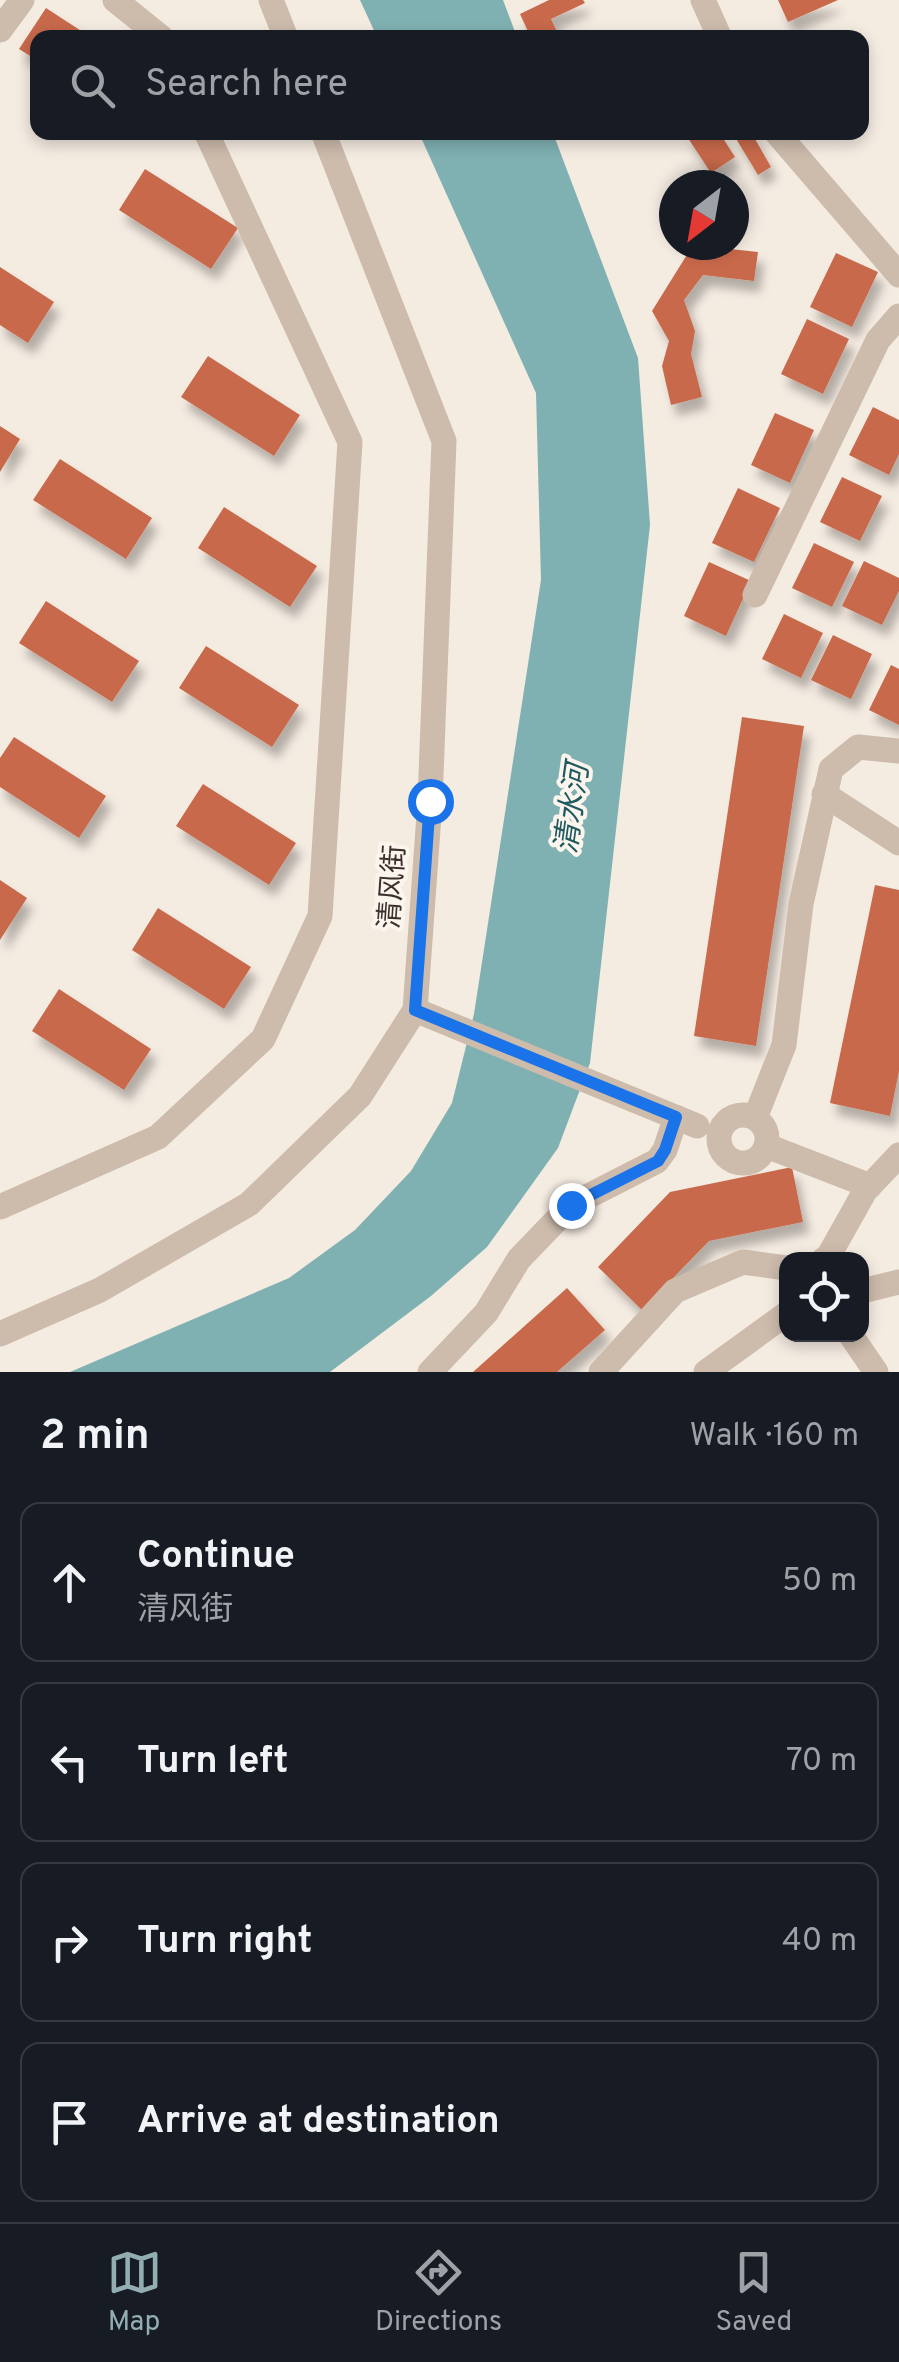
<!DOCTYPE html>
<meta charset="utf-8">
<style>
:root{--surface:#171b24;--page:#242831;--text:#f1f3f6;--muted:#9ea1a6;--line:#363941;--accent:#92aeb2}
body{margin:0;font-family:Overpass,"Noto Sans SC",sans-serif;background:var(--page);color:var(--text)}
.controls{position:absolute;right:30px;bottom:30px;display:grid;overflow:hidden;border-radius:20px;box-shadow:0 5px 15px #0003}
.controls button{width:90px;height:90px;display:grid;place-items:center;padding:0;border:0;border-bottom:2px solid var(--line);background:var(--surface);color:var(--text);font:50px sans-serif}
.compass{position:absolute;left:659px;top:170px;width:90px;height:90px;border-radius:50%;background:var(--surface);box-shadow:0 5px 15px #0003;rotate:211deg}
.stop{position:absolute;width:30px;height:30px;margin:-22px;border:8px solid #1a73e8;border-radius:50%;background:#fff}
.stop.end{background:#1a73e8;border-color:#fff;box-shadow:0 2px 10px #0008}
.list{margin:0;padding:0;list-style:none}
h2{display:flex;justify-content:space-between;align-items:center;height:130px;margin:0;padding:0 40px;font-size:42px}
h2 small{font-size:32px;font-weight:400;color:var(--muted)}
.list li{display:grid;grid-template-columns:65px 1fr auto;gap:30px;align-items:center;box-sizing:border-box;height:160px;margin:0 20px 20px;padding:0 20px;border:2px solid var(--line);border-radius:20px}
.list b{display:block;font-size:38px;white-space:nowrap}
.list p{margin:0;font-size:32px;white-space:nowrap;color:var(--muted)}
.list em{font-size:32px;font-style:normal;color:var(--muted)}
.icon{flex:none;width:55px;height:55px;fill:none;stroke:currentColor;stroke-width:2;stroke-linecap:round;stroke-linejoin:round}
.map{position:relative;flex:none;width:899px;height:1372px;overflow:hidden}
.search{position:absolute;background:var(--surface);box-shadow:0 5px 15px #0003;left:30px;right:30px;top:30px;height:110px;display:flex;align-items:center;gap:25px;box-sizing:border-box;padding:0 35px;border-radius:20px;color:var(--muted);font-size:38px}
.sheet{height:850px;background:var(--surface)}
nav{display:flex;justify-content:space-around;align-items:center;box-sizing:border-box;height:140px;border-top:2px solid var(--line);background:var(--surface);font-size:28px;color:var(--muted)}
nav a{display:grid;justify-items:center;gap:5px}
nav .on{color:var(--accent)}
.map>svg:first-child{display:block}
.water{fill:#7fb0b2}
.building{fill:#c8694b;filter:url(#shadow)}
.lines{fill:none;stroke-linecap:round;stroke-linejoin:round}
.minor{stroke:#cdbbac;stroke-width:25}
.route{stroke:#1a73e8;stroke-width:12}
.labels{text-anchor:middle;dominant-baseline:central;stroke-width:8;stroke-linejoin:round;paint-order:stroke}
.street-label{font-size:28px;fill:#3b302b;stroke:#fbf5ee}
.water-label{font-size:30px;font-style:italic;fill:#1f5a5e;stroke:#fbf5ee}
</style>
<div class="map">
<svg width="899" height="1372" viewBox="0 0 899 1372">
<defs>
<filter id="shadow"><feDropShadow dx="6" dy="11" stdDeviation="5" flood-color="#0004"/></filter>
</defs>
<rect width="100%" height="100%" fill="#f4ebe1"/>
<path class="water" d="M360 0H503L517 37H377Z
M419 133H553L638 358 650 525 590 1063 558 1148 487 1247 431 1296 330 1372H70L289 1278 355 1230 411 1171 452 1103 474 1014 541 580 536 393Z"/>
<path class="building" d="M549 0H583L585 3 551 19 560 38H531L520 14Z
M778 0H838L788 22Z
M46 8 92 38H38V61L19 49Z
M684 132H719L735 157 711 173Z
M732 132H751L771 167 758 175Z
M145 169 238 228 211 269 119 210Z
M693 245 758 252 754 281 703 275 684 300 695 331 691 354 702 397 671 405 662 366 669 341 652 311Z
M836 253 878 272 852 327 810 307Z
M0 267 54 302 28 343 0 325Z
M807 319 849 339 823 394 781 374Z
M208 356 300 415 274 456 181 397Z
M873 407 899 420V454L889 475 849 455Z
M775 413 814 430 790 483 751 465Z
M0 426 20 439 0 472Z
M60 459 152 518 126 559 33 500Z
M842 477 882 496 860 541 820 522Z
M738 488 780 508 754 562 712 543Z
M224 507 317 566 290 607 198 548Z
M814 543 854 562 832 607 792 588Z
M864 561 899 578V591L882 625 842 606Z
M709 562 751 581 726 636 684 616Z
M46 601 139 661 112 702 19 643Z
M784 614 823 633 801 678 762 659Z
M833 635 872 654 851 699 811 680Z
M206 646 299 705 272 747 179 688Z
M891 665 899 669V725L869 710Z
M742 717 804 726 756 1046 694 1036Z
M14 737 106 796 79 838 0 787V758Z
M203 784 296 843 269 885 176 826Z
M0 880 27 898 0 940Z
M875 885 899 890V1071L890 1116 830 1103Z
M158 908 251 967 224 1009 132 950Z
M59 989 151 1049 124 1090 32 1031Z
M792 1167 803 1222 709 1241 642 1310 598 1267 670 1192Z
M567 1288 605 1330 557 1372H473Z"/>
<g class="lines">
<path class="minor" d="M115 0 162 38
M271 0 286 38
M703 0 720 38
M0 30 22 0
M776 132 899 275
M755 595 878 340 899 316
M824 794 899 843
M415 1010 697 1126
M719 1139a24 24 0 1 1 48 0a24 24 0 1 1-48 0Z
M755 1118 784 1045 801 904 831 769 858 747 899 751
M767 1146 870 1186
M0 1207 158 1137 263 1039 320 916 350 442 206 132
M823 1260 828 1257 865 1191 899 1155
M862 1291 899 1282
M0 1334 100 1290 249 1204 360 1096 415 1010 430 801 444 441 323 132
M850 1334 876 1372
M430 1372 486 1313 519 1259 571 1205 657 1161 665 1150 676 1117
M601 1372 675 1291 743 1262 786 1268
M706 1372 786 1314"/>
</g>
<g class="lines">
<path class="route" d="M430 801 415 1010 676 1117 665 1150 658 1161 571 1205"/>
</g>
<g class="labels">
<g class="street-label">
<text transform="translate(394 887) rotate(-86)">清风街</text>
</g>
<g class="water-label">
<text transform="translate(574 809) rotate(-82)">清水河</text>
</g>
</g>
</svg>
<div class="controls">
<button><svg class="icon" aria-label="locate" viewBox="0 0 24 24"><circle cx="12" cy="12" r="6"/><path d="M12 2v4M12 18v4M2 12h4M18 12h4"/></svg></button>
</div>
<svg class="compass" viewBox="-18 -18 36 36"><path d="M0-13l5 13h-10z" fill="#e53935"/><path d="M0 13l5-13h-10z" fill="#9ea1a6"/></svg>
<div class="stop" style="left:430px;top:801px"></div>
<div class="stop end" style="left:571px;top:1205px"></div>
<div class="search"><svg class="icon" aria-label="search" viewBox="0 0 24 24"><circle cx="10" cy="10" r="6"/><path d="M15 15l6 6"/></svg>Search here</div>
</div>
<section class="sheet">
<h2>2 min<small>Walk · 160 m</small></h2>
<ul class="list">
<li><svg class="icon" aria-label="ahead" viewBox="0 0 24 24"><path d="M12 20V5M6 11l6-6 6 6"/></svg><div><b>Continue</b><p>清风街</p></div><em>50 m</em></li>
<li><svg class="icon" aria-label="left" viewBox="0 0 24 24"><path d="M17 20v-9H6M10 6l-5 5 5 5"/></svg><div><b>Turn left</b></div><em>70 m</em></li>
<li><svg class="icon" aria-label="right" viewBox="0 0 24 24"><path d="M7 20v-9h11M14 6l5 5-5 5"/></svg><div><b>Turn right</b></div><em>40 m</em></li>
<li><svg class="icon" aria-label="arrive" viewBox="0 0 24 24"><path d="M6 21V4h12l-3 4 3 4H6"/></svg><div><b>Arrive at destination</b></div></li>
</ul>
</section>
<nav>
<a class="on"><svg class="icon" aria-label="map" viewBox="0 0 24 24"><path d="M3 6l6-2 6 2 6-2v14l-6 2-6-2-6 2zM9 4v14M15 6v14"/></svg>Map</a>
<a><svg class="icon" aria-label="directions" viewBox="0 0 24 24"><path d="M12 3l9 9-9 9-9-9zM9 14v-3h6M13 9l2 2-2 2"/></svg>Directions</a>
<a><svg class="icon" aria-label="saved" viewBox="0 0 24 24"><path d="M7 4h10v16l-5-4-5 4z"/></svg>Saved</a>
</nav>
